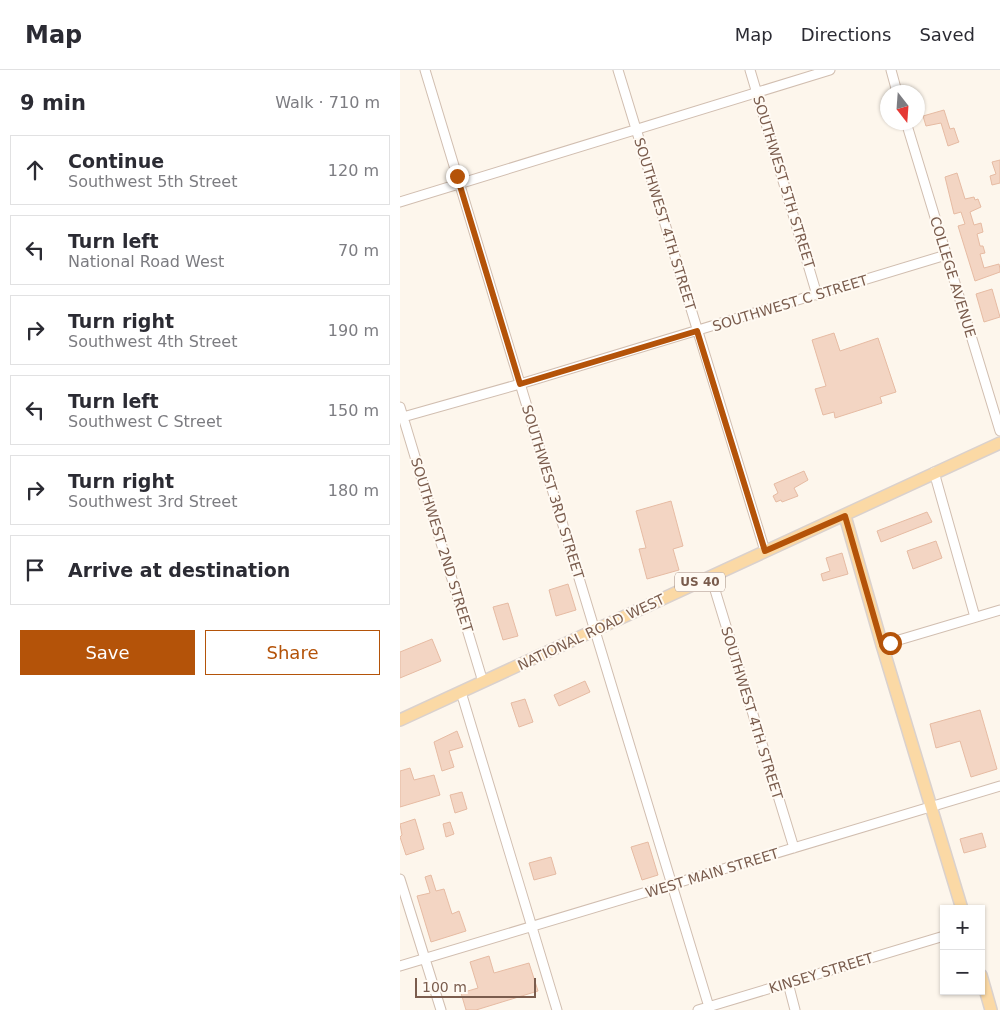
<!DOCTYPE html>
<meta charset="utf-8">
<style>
:root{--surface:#fff;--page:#f2f2f3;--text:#2b2b33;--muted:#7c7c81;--line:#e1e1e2;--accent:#b45309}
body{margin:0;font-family:"DejaVu Sans",sans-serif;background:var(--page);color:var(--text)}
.controls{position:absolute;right:15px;bottom:15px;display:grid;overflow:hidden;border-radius:0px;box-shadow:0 1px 4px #0004}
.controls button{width:45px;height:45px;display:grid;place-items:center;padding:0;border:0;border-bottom:1px solid var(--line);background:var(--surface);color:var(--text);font:25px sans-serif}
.compass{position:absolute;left:480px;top:15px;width:45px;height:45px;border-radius:50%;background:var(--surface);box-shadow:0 1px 4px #0004;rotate:163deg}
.scale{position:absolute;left:15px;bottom:12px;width:121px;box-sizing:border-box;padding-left:5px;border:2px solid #7a5c4d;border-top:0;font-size:14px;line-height:18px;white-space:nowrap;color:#7a5c4d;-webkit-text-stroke:4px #fffaf3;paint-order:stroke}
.stop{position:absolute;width:15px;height:15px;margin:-11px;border:4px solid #b45309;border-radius:50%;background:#fff}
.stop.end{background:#b45309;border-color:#fff;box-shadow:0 1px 5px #0008}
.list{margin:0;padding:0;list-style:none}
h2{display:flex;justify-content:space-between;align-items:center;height:65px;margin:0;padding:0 20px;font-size:21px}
h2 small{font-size:16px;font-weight:400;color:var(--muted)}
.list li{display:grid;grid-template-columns:32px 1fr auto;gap:15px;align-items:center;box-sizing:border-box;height:70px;margin:0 10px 10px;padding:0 10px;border:1px solid var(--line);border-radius:0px}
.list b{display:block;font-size:19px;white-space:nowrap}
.list p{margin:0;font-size:16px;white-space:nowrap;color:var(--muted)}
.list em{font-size:16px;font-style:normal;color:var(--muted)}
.actions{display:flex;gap:10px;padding:15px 20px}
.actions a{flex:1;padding:11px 0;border:1px solid var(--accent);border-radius:0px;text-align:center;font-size:18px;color:var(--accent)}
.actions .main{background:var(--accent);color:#fff}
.icon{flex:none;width:28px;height:28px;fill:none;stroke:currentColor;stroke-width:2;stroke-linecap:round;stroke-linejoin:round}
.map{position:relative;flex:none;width:600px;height:940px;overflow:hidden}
header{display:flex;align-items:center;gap:30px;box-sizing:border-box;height:70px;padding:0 25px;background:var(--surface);border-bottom:1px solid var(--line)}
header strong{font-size:24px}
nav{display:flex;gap:28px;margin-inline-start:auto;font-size:18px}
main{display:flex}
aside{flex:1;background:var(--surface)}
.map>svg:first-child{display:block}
.building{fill:#f3d5c3;stroke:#e6bba3}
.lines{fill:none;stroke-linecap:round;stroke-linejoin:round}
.minor-casing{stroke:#d1beb0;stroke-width:11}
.major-casing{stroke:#dad1cd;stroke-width:14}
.minor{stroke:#fff;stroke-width:9}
.major{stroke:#fbd9a5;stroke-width:11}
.route{stroke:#b45309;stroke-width:6}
.labels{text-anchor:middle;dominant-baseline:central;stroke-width:4;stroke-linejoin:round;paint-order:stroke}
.shield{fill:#fffaf3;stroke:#a28b7f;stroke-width:1}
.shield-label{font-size:12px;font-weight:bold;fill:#7a5c4d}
.street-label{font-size:14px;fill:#7a5c4d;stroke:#fffaf3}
</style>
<header>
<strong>Map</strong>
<nav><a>Map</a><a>Directions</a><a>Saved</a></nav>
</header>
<main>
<aside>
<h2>9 min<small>Walk · 710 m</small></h2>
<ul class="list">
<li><svg class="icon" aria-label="ahead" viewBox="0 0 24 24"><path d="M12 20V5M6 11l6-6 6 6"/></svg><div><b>Continue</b><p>Southwest 5th Street</p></div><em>120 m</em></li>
<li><svg class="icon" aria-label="left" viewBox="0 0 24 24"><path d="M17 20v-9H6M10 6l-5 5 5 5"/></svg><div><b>Turn left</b><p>National Road West</p></div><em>70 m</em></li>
<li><svg class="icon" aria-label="right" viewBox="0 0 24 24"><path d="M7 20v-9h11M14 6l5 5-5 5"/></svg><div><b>Turn right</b><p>Southwest 4th Street</p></div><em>190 m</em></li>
<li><svg class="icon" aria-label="left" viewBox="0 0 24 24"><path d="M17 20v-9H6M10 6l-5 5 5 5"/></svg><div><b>Turn left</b><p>Southwest C Street</p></div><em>150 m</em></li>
<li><svg class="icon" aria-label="right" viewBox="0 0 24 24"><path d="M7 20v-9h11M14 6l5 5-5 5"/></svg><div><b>Turn right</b><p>Southwest 3rd Street</p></div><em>180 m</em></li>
<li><svg class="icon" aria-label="arrive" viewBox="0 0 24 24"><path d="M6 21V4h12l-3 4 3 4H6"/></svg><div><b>Arrive at destination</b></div></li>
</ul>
<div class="actions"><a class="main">Save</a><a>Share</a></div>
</aside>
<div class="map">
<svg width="600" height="940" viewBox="0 0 600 940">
<rect width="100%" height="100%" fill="#fdf6ec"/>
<path class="building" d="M544 40 550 59 554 58 558 70 559 72 548 76 541 53 526 56 523 46Z
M600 90V113L592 115 590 106 596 104 592 92Z
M557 103 565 129 574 127 575 130 578 129 581 137 570 142 574 155 581 153 583 162 577 164 580 176H583L585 183 580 184 584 198 599 194 600 199V202L575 211 558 156 565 154 561 142 554 144 545 107Z
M592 219 600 247 584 252 576 224Z
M434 263 440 281 478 268 496 322 480 327 482 333 435 348 434 342 423 345 415 319 426 316 412 270Z
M404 401 408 410 394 418 398 426 382 432 381 430 376 432 373 426 378 423 374 414Z
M271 431 283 476 273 479 279 500 247 509 239 479 246 478 236 441Z
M527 442 532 452 481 472 477 461Z
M536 471 542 488 513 499 507 481Z
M442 483 448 504 423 511 421 504 430 501 426 488Z
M168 514 176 540 156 546 149 520Z
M108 533 118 566 103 570 93 537Z
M32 569 41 591 0 608V582Z
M185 611 190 622 159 636 154 625Z
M125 629 133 652 119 657 111 633Z
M580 640 597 699 571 707 560 671 536 678 530 654Z
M57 661 63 677 49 681 54 697 42 701 34 672Z
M10 698 14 710 34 705 40 725 0 737V701Z
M62 722 67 739 55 743 50 725Z
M15 749 24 779 6 785 0 767 2 765 0 754Z
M50 752 54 764 46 767 43 754Z
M582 763 586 777 564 783 560 769Z
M248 772 258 805 242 810 231 777Z
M151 787 156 804 134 810 129 793Z
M31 805 36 821 44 819 52 844 59 841 66 861 31 872 17 826 30 823 25 807Z
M89 886 94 903 129 893 138 921 76 940H66L61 923 78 918 70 892Z"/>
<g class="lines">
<g class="minor-casing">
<path id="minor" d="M25 0 309 937
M218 0 365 481
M350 0 417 225
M491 0 497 22
M506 52 600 361
M0 132 430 0
M0 337 83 612
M3 347 120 314 546 185
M534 402 575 547
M311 507 394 778
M482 575 600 540
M61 622 157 940
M0 809 41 940
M0 896 600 716
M388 913 395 940
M298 940 544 866"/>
</g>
<g class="major-casing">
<path id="major" d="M445 446 482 575 562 839
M0 650 600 373
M581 905 591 940"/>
</g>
<use href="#minor" class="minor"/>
<use href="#major" class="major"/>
</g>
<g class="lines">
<path class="route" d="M57 106 120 314 297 261 365 481 445 446 482 575 490 573"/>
</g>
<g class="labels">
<rect class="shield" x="275" y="502.5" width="50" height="19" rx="4"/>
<g class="shield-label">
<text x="300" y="512">US 40</text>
</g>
<g class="street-label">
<text transform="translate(384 112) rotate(73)">SOUTHWEST 5TH STREET</text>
<text transform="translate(265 154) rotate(73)">SOUTHWEST 4TH STREET</text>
<text transform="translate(553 207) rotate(73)">COLLEGE AVENUE</text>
<text transform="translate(390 233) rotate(-17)">SOUTHWEST C STREET</text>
<text transform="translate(153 422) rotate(73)">SOUTHWEST 3RD STREET</text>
<text transform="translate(42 475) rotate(73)">SOUTHWEST 2ND STREET</text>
<text transform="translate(191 562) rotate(-25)">NATIONAL ROAD WEST</text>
<text transform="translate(352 643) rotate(73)">SOUTHWEST 4TH STREET</text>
<text transform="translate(312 803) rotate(-17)">WEST MAIN STREET</text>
<text transform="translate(421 903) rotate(-17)">KINSEY STREET</text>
</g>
</g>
</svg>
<div class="controls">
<button>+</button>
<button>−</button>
</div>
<svg class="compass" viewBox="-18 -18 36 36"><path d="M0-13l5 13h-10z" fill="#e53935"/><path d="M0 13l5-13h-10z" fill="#7c7c81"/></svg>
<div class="scale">100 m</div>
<div class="stop" style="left:490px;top:573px"></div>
<div class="stop end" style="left:57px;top:106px"></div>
</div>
</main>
